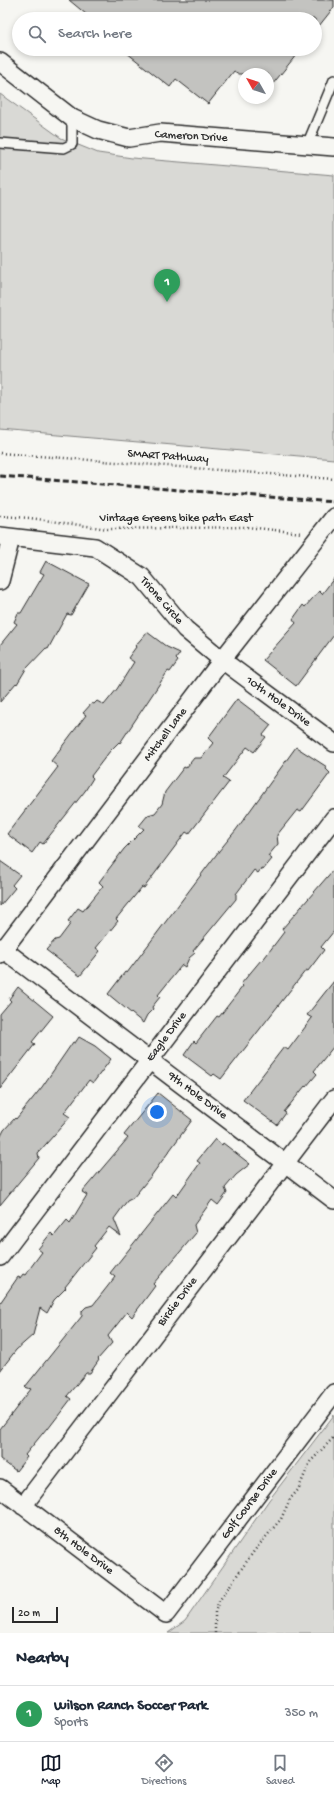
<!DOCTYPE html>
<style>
:root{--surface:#fff;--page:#f6f6f7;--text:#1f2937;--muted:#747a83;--line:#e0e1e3;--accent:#111827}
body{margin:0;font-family:"Gochi Hand",sans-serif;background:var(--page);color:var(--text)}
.compass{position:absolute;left:238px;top:68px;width:36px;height:36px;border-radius:50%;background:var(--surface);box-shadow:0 2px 6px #0003;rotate:309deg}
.scale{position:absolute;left:12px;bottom:10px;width:46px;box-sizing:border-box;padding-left:4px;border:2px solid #2b2b2b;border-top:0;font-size:11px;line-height:14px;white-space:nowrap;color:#2b2b2b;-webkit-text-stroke:3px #f6f6f2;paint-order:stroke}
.you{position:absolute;left:157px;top:1112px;width:14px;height:14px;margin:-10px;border:3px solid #fff;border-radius:50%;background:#1a73e8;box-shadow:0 0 0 6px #1a73e833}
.badge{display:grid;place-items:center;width:26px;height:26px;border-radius:50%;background:var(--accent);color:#fff;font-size:13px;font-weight:700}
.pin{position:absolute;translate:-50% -33px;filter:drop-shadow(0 1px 2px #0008)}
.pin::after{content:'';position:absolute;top:21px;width:14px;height:12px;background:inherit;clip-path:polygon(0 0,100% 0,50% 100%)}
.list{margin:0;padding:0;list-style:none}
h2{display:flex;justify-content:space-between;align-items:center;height:52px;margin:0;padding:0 16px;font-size:17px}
h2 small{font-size:13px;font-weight:400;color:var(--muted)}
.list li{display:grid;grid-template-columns:26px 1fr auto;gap:12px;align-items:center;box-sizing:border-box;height:56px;padding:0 16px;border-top:1px solid var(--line)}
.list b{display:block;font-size:15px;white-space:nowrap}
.list p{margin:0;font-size:13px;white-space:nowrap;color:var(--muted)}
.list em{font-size:13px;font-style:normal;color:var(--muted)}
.icon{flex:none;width:22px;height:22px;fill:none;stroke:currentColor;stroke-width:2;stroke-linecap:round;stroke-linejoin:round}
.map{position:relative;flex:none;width:334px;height:1633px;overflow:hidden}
.search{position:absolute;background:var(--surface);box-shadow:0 2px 6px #0003;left:12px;right:12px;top:12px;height:44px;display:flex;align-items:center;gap:10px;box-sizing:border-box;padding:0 14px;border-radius:22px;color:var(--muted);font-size:15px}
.sheet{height:108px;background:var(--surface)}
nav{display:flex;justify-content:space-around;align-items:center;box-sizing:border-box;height:56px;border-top:1px solid var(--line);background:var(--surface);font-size:11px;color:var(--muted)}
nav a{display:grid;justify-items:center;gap:2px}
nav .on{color:var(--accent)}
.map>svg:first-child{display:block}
.green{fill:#d9d9d5;stroke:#828280}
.building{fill:#c3c3c0;stroke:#2b2b2b}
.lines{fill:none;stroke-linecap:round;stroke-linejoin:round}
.service-casing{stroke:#2b2b2b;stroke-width:12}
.minor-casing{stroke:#2b2b2b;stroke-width:20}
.path{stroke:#2b2b2b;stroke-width:2.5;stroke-dasharray:1 3;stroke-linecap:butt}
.service{stroke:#f6f6f2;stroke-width:9}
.minor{stroke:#f6f6f2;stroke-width:17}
.rail{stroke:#2b2b2b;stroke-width:3;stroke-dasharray:6 3;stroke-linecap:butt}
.labels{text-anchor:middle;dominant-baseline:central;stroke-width:4;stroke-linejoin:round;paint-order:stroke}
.street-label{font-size:12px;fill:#2b2b2b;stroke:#f6f6f2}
</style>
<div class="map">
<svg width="334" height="1633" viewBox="0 0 334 1633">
<rect width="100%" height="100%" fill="#f6f6f2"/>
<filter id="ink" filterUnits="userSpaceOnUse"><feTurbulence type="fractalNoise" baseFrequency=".025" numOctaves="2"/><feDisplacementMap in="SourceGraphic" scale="8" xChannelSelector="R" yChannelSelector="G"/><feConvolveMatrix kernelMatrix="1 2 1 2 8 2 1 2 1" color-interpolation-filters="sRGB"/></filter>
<g filter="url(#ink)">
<path class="green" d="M0 94 61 138 98 153 132 158 334 175V459L0 430Z
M334 1415V1633H168L185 1621 269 1500Z"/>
<path class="building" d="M69 0H334V7L315 31V19H92Z
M122 49H301L268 90V74H239L234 71 208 104 176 79 170 87Z
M46 561 89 584 71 615 67 614 48 649 46 648 26 669 17 684 16 683 0 702V645L17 624 14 622 18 613H21L44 574 40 572Z
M334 578V635L296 686 263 660 296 623 293 619 303 605 305 607 319 591 322 594Z
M147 632 167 647 180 653 176 659 178 661 170 672 168 671 120 743 119 742 110 751 91 776 93 778 85 791 43 844 40 842 32 853 7 834 58 767 51 761 86 715 83 713 92 703 94 704 97 701 104 705 117 689 134 662 128 658 136 647 135 646Z
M237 699 271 725 263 735 266 737 254 752 247 747 223 778 229 782 189 834 186 832 144 888 142 887 116 919 118 921 96 948 100 951 80 976 46 950 55 940 59 939 71 923 68 921 78 908 83 911 103 886 99 882 124 849 144 829 139 826 148 815 155 813 162 804 165 792 184 767 186 768 194 758H201L213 743 208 738Z
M296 747 327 767 326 769 330 773 301 812 297 810 277 835 278 844 268 856 272 859 263 870 261 869 258 873 254 870 236 894V899L193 951 195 953 189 958 185 967 182 965 158 995 160 997 152 1007 153 1009 147 1015 143 1023 108 994 125 972 127 973 219 851 236 830Z
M0 861 20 875 12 885 15 888 0 906Z
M334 869V931L321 947 324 950 308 971 306 970 221 1079 214 1074 212 1076 184 1055 194 1041 196 1043 217 1016 219 1017 243 986 241 984 261 960 262 961 284 932 282 929Z
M334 981V1046L314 1071 317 1074 306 1087 305 1086 284 1112 286 1113 277 1125 243 1100 284 1047 288 1050 312 1018 307 1015Z
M18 987 53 1016 32 1042 35 1044 0 1089V1014L11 1001 9 999Z
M79 1037 95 1046 111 1059 93 1083 89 1080 64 1113 70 1117 38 1153 39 1158 0 1205V1138L4 1130 15 1118 16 1119 42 1087 73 1042 75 1043Z
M158 1093 192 1120 151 1176 133 1198 127 1201 114 1219 121 1236 109 1227 94 1246 96 1248 65 1287 66 1288 54 1300 47 1313 40 1308 33 1335 16 1350 0 1371V1303L18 1277 20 1278 23 1274 25 1275 42 1252 38 1249 51 1233 54 1236 67 1220 70 1223 87 1195 82 1192 128 1138 124 1135Z
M215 1139 222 1145 223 1143 250 1164 236 1175 225 1188 227 1193 218 1205 212 1200 194 1225 196 1233 153 1284 155 1286 132 1317 127 1312 108 1336 112 1343 98 1359 99 1360 90 1373H86L67 1396 71 1399 48 1429 47 1428 25 1455 27 1457 16 1471 0 1459V1429L31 1389 25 1387 82 1316V1311L86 1307 93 1305 115 1277 110 1273 173 1194 176 1197 200 1163 197 1161Z"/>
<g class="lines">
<g class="service-casing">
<path id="service" d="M0 143 64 148 72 144V118
M307 145 334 80"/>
</g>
<g class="minor-casing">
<path id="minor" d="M0 62 72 118 98 130 129 138 160 133 334 147
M0 536 95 547 142 577 185 629 222 660 334 743
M0 581 11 538
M0 947 334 1200
M0 954 222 660 334 517
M0 1257 334 818
M0 1488 166 1614 334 1393
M23 1506 334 1099"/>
</g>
<path class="path" d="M0 453 334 479
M0 516 30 518 108 529 247 527 302 533
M215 1633V1612L219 1601 254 1551 281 1519 290 1499 298 1490 310 1462 334 1437"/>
<use href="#service" class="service"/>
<use href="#minor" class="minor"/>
<path class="rail" d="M0 476 334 502"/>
</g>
</g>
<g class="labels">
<g class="street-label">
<text transform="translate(191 137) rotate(3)">Cameron Drive</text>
<text transform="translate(168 457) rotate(4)">SMART Pathway</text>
<text x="176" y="519">Vintage Greens bike path East</text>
<text transform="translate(161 601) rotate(49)">Trione Circle</text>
<text transform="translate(278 702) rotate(36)">10th Hole Drive</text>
<text transform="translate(166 735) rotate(-53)">Mitchell Lane</text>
<text transform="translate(167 1037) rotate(-53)">Eagle Drive</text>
<text transform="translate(197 1096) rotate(37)">9th Hole Drive</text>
<text transform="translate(178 1302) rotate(-53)">Birdie Drive</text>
<text transform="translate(250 1504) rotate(-53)">Golf Course Drive</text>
<text transform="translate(83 1551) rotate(37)">8th Hole Drive</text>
</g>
</g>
</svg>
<svg class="compass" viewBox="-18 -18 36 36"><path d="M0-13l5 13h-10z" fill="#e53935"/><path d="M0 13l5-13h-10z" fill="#747a83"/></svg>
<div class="scale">20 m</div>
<div class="you"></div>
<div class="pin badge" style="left:167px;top:302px;background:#2e9e5b">1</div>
<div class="search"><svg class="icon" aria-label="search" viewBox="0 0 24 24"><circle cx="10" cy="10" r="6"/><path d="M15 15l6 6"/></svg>Search here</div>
</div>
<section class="sheet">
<h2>Nearby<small></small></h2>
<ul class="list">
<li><span class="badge" style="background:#2e9e5b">1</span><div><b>Wilson Ranch Soccer Park</b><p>Sports</p></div><em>350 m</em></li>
</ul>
</section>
<nav>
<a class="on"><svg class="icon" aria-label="map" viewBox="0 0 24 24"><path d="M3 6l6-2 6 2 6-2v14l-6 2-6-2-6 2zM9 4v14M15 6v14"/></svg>Map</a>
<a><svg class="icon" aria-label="directions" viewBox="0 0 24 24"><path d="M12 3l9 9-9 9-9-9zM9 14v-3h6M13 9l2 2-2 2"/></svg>Directions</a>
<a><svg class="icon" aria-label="saved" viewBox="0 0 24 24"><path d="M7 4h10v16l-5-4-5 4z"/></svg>Saved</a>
</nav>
